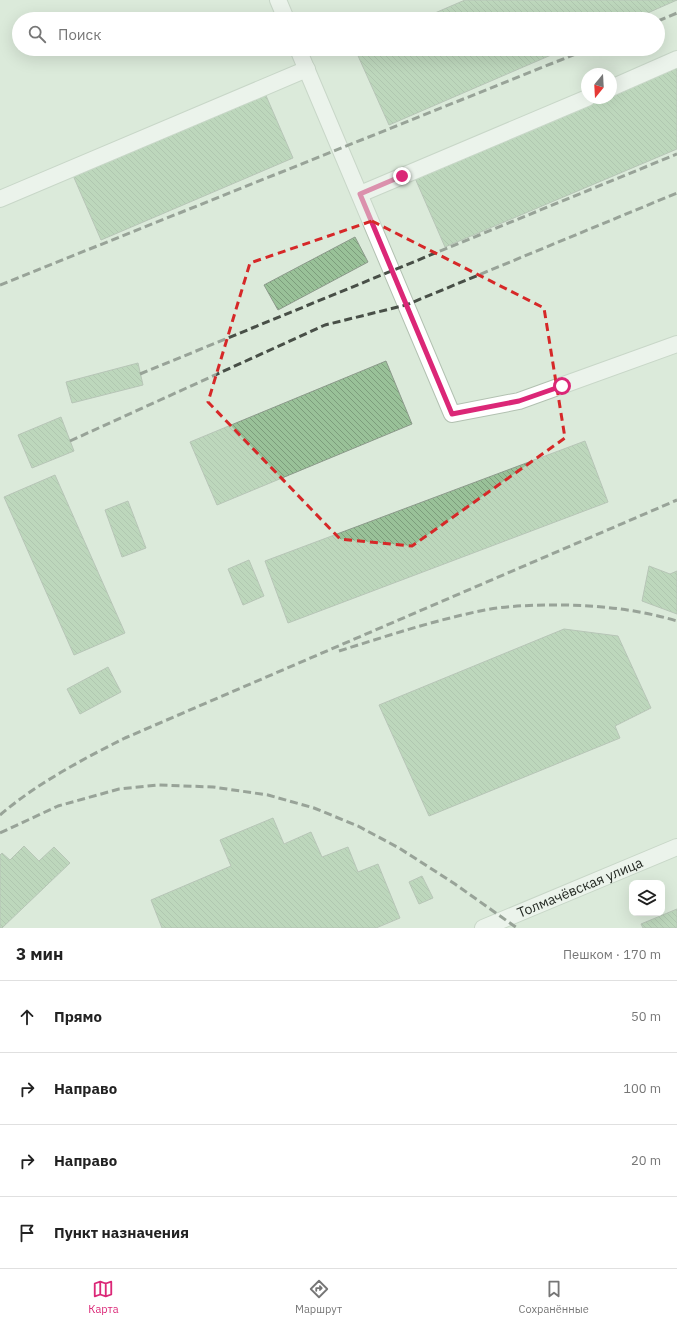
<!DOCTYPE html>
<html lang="ru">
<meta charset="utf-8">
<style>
:root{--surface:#fff;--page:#f2f2f2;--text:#222;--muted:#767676;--line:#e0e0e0;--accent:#db2777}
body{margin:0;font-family:"IBM Plex Sans",sans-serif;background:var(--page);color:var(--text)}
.controls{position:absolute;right:12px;bottom:12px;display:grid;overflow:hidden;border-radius:8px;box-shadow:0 4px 16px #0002}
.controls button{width:36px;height:36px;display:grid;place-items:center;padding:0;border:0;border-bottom:1px solid var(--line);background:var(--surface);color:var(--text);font:20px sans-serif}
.compass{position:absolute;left:581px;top:68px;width:36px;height:36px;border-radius:50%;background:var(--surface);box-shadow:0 4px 16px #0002;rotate:198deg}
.stop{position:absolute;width:12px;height:12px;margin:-9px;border:3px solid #db2777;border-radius:50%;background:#fff}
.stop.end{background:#db2777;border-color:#fff;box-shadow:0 1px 4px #0008}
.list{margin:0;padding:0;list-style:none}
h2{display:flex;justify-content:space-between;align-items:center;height:52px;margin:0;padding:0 16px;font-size:17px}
h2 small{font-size:13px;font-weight:400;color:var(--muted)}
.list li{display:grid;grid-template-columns:26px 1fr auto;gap:12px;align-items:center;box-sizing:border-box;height:72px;padding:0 16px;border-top:1px solid var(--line)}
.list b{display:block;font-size:15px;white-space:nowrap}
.list em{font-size:13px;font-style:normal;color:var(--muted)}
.icon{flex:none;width:22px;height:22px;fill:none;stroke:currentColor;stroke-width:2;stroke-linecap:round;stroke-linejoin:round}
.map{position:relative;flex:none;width:677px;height:928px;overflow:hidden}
.search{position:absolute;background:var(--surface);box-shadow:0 4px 16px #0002;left:12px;right:12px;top:12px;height:44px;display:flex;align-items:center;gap:10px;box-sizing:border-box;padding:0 14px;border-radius:22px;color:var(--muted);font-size:15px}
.sheet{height:340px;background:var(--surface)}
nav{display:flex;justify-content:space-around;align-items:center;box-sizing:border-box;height:56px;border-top:1px solid var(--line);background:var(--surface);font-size:11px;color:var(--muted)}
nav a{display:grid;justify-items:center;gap:2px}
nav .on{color:var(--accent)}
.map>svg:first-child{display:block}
.building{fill:url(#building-back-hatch);stroke:#8c9a8b}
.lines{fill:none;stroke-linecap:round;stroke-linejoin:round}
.minor-casing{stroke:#b2c1b1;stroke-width:18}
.minor{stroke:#fff;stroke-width:16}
.rail{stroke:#484f47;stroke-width:3;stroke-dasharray:8 4;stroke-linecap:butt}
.route{stroke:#db2777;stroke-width:5}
.marked{fill:none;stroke:#d62828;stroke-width:3;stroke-dasharray:8 5;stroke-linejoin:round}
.labels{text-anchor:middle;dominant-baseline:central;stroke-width:3.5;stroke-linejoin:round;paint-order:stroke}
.street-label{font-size:14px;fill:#242923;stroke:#fff}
</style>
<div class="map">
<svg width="677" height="928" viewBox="0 0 677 928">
<defs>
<pattern id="building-back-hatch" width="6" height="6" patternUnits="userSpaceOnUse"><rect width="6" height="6" fill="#99c198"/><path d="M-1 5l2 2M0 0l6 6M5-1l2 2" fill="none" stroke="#7d9d7c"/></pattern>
</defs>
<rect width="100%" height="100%" fill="#dbeada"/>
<path class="building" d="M465 0H677L634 19H421Z
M355 49H565L389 125Z
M677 67V149L445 247 415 178 604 98H611V95Z
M264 91 293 158 101 240 72 173Z
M355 237 368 262 278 310 264 285Z
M386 361 412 424 217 505 190 442Z
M138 363 143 385 72 403 66 382Z
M61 417 74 451 32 468 18 435Z
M585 441 608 502 288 623 265 561Z
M55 475 125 633 74 655 4 497Z
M128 501 146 548 122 557 105 510Z
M249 560 264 596 243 605 228 569Z
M649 566 670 574 677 571V614L642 601Z
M564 629 618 636 651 708 615 726 620 738 429 816 379 705Z
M108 667 121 692 80 714 67 689Z
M273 818 284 844 311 832 322 857 348 847 358 872 378 864 400 918 376 928H162L151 900 231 866 220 840Z
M24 846 39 861 54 847 70 863 2 928H0V855L2 853 10 860Z
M422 876 433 898 419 904 409 882Z
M677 909V928H643L641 924Z"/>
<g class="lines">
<g class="minor-casing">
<g id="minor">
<path d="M278 0 286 19"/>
<path d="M298 49 452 414 519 401 677 344"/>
<path d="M611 88 677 59"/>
<path d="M360 194 587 98"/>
<path d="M0 199 307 69"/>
<path id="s1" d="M483 928 677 847"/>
</g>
</g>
<use href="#minor" class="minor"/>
<path class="rail" d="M658 21 677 13
M0 285 588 49
M140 374 677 154
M70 441 325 325 406 305 677 193
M339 651C387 636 435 620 485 610 512 605 539 605 566 605 605 606 640 610 677 621
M0 815C36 784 83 759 125 738L677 500
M0 833 58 806 119 789 158 785 213 787 268 795 314 808 358 826 399 848 455 884 517 928"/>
</g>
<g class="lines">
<path class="route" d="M402 176 360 194 452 414 519 401 562 386"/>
</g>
<path d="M0 0H677V928H0ZM372 221 544 308 565 438 412 546 340 539 208 402 250 263Z" fill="#dbeada" fill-opacity=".55" fill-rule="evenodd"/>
<path class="marked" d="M372 221 544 308 565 438 412 546 340 539 208 402 250 263Z"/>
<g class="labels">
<g class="street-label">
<text stroke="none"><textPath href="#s1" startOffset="105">Толмачёвская улица</textPath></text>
</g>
</g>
</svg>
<div class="controls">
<button><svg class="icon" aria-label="layers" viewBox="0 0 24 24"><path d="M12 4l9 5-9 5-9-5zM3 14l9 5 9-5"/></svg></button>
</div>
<svg class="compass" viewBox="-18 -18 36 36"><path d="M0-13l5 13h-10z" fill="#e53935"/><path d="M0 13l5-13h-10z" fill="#767676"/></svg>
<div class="stop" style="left:562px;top:386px"></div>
<div class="stop end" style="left:402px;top:176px"></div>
<div class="search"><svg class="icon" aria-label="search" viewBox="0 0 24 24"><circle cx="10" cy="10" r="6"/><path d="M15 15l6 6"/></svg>Поиск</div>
</div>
<section class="sheet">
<h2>3 мин<small>Пешком · 170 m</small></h2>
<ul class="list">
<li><svg class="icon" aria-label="ahead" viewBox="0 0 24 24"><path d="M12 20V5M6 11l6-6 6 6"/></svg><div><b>Прямо</b></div><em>50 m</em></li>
<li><svg class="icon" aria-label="right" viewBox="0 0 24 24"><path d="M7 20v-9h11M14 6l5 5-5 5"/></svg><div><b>Направо</b></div><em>100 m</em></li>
<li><svg class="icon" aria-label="right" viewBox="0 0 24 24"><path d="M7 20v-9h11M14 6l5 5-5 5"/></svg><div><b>Направо</b></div><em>20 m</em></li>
<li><svg class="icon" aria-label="arrive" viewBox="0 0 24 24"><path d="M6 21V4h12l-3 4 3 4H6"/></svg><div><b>Пункт назначения</b></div></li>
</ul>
</section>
<nav>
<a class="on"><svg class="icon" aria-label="map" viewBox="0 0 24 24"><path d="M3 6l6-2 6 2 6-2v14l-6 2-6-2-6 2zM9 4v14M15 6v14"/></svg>Карта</a>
<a><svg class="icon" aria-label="directions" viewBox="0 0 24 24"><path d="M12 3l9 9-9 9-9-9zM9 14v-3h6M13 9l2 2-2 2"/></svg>Маршрут</a>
<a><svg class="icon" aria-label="saved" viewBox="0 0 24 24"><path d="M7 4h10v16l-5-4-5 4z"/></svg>Сохранённые</a>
</nav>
